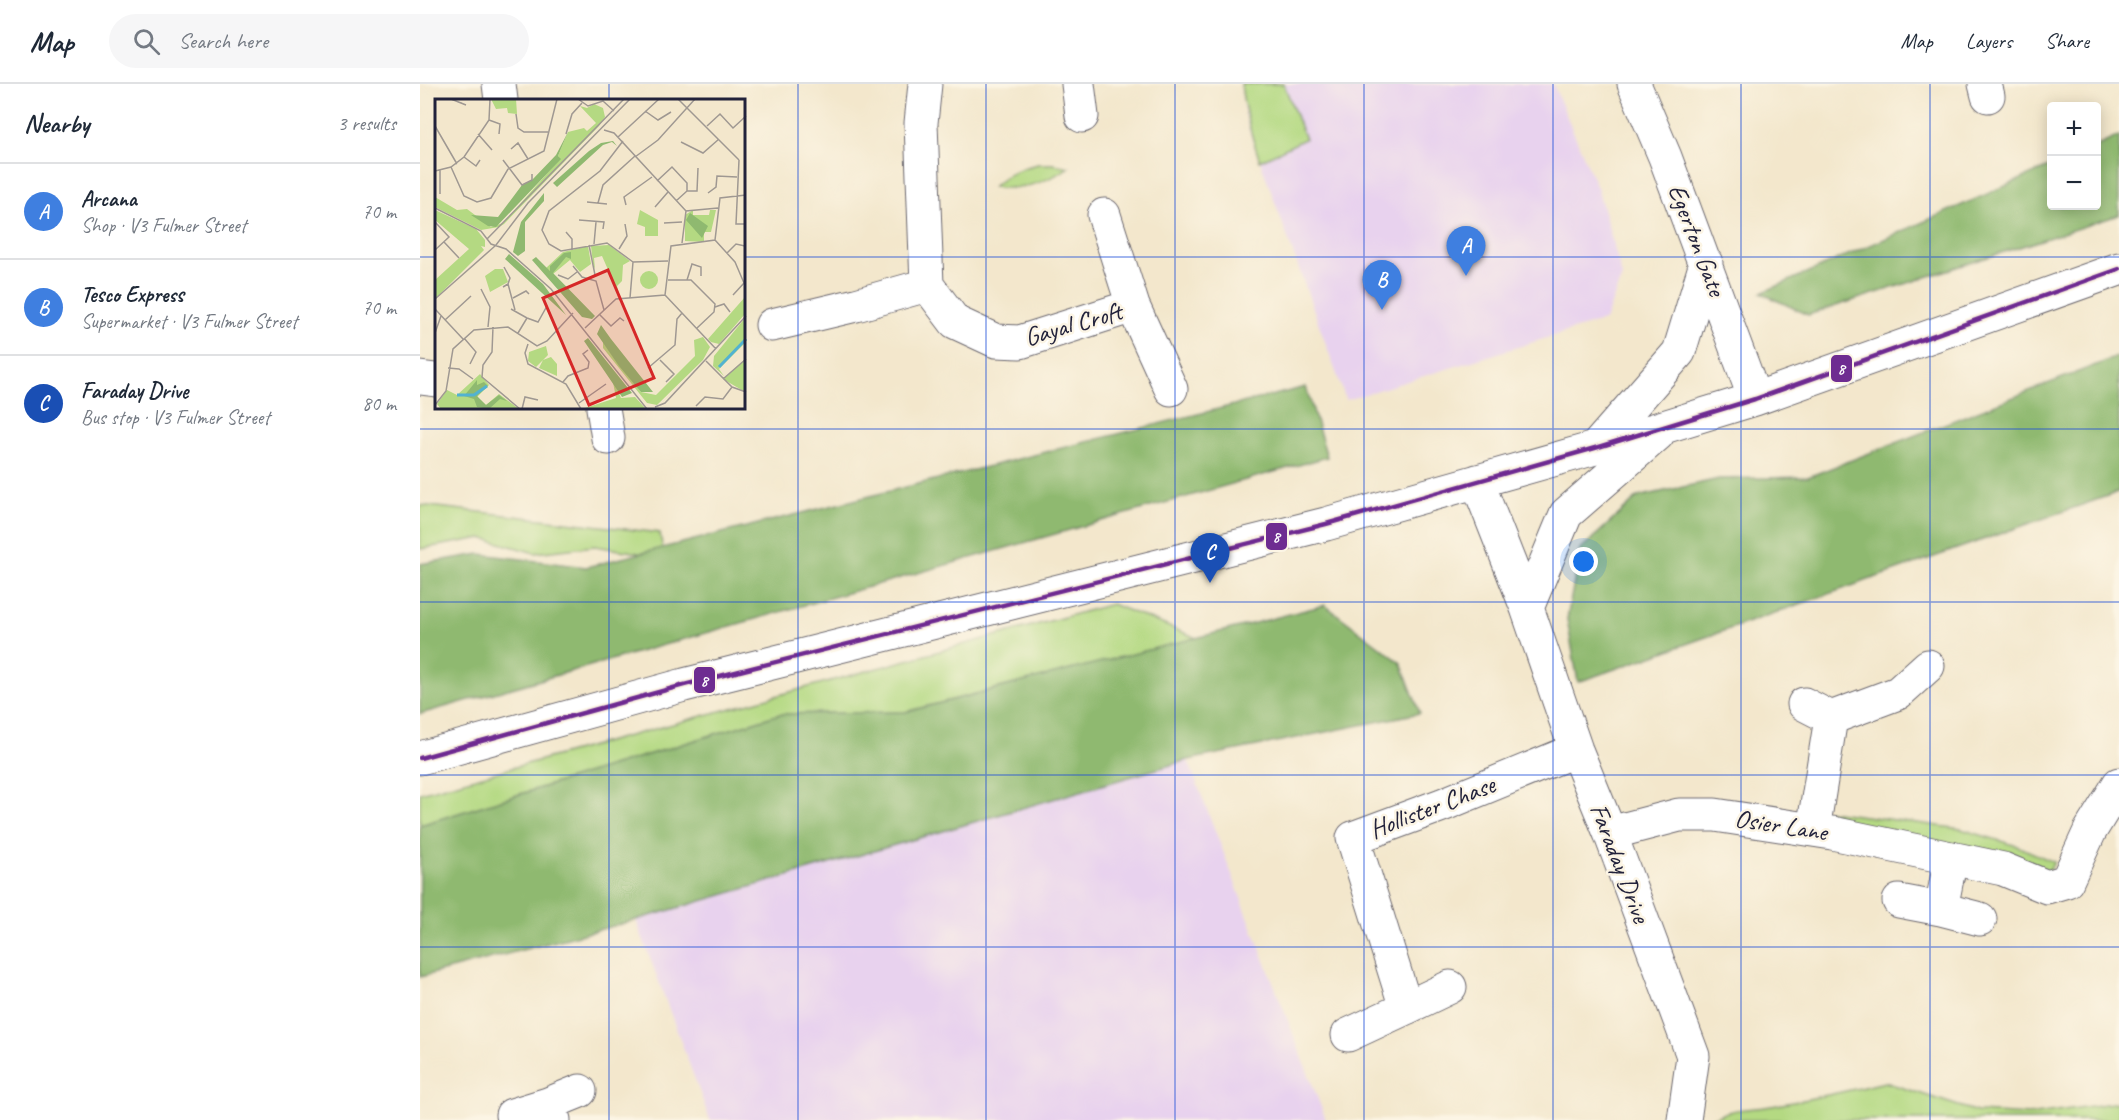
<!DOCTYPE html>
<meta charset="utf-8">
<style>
:root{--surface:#fff;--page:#f6f6f7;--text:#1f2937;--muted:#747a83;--line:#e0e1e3;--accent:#b5179e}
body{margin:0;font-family:Caveat,sans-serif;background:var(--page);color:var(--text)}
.controls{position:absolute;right:18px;top:18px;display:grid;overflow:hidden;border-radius:6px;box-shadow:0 3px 15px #0003}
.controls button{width:54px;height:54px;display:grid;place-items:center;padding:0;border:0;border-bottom:2px solid var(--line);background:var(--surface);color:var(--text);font:30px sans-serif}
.you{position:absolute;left:1164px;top:478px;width:21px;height:21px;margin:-15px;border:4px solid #fff;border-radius:50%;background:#1a73e8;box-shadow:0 0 0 9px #1a73e833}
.badge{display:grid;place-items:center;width:39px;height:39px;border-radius:50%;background:var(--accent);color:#fff;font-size:20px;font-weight:700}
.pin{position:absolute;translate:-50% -50px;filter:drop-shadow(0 2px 3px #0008)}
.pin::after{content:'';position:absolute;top:32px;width:21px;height:18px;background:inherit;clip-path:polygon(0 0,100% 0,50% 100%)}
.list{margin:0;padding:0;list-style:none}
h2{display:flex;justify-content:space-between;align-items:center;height:78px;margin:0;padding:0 24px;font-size:26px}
h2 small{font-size:20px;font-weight:400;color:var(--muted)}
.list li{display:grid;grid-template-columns:39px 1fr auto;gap:18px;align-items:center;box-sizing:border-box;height:96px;padding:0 24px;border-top:2px solid var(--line)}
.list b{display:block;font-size:22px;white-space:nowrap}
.list p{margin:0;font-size:20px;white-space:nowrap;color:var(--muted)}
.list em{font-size:20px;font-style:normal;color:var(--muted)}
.icon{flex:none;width:33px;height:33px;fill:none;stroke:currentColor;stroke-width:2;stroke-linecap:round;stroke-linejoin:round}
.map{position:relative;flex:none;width:1699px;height:1036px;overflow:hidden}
header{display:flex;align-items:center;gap:36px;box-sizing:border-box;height:84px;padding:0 30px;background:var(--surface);border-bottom:2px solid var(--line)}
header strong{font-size:28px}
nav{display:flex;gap:33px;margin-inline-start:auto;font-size:21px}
.search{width:420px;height:54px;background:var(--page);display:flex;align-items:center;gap:15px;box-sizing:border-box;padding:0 21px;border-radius:33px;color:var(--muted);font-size:22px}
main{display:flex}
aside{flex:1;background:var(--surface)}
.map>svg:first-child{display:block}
.built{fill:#e8d2ee}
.green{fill:#b4d982;stroke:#6b7e5e;stroke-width:1.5}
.forest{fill:#8fb970;stroke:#586e56;stroke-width:1.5}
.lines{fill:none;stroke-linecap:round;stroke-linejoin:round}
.minor-casing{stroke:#6b676e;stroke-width:35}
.minor{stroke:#fff;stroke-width:33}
.bus-1-casing{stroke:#fcf5e5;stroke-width:9}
.bus-1{stroke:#6e2c91;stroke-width:4.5}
.grid{fill:none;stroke:#1d4ed8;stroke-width:1.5;stroke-opacity:0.55}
.labels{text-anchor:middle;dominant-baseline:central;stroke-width:5;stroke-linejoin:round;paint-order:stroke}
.street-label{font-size:26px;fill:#22223b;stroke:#fcf5e5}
.inset-river{fill:none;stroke:#52b2d1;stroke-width:3}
.inset-road{fill:none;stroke:#9f9892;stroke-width:1.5}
.view{fill:#d62828;fill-opacity:0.15;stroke:#d62828;stroke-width:3}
.inset-edge{fill:none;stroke:#22223b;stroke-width:3}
.line-badge{stroke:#fcf5e5;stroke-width:2}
.badge-label{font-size:16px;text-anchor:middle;font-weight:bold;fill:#fff}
</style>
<header>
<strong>Map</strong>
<div class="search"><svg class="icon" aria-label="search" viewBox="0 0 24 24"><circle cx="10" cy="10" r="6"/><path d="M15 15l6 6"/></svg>Search here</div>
<nav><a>Map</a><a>Layers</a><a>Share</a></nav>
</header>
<main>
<aside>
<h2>Nearby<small>3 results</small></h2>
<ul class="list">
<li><span class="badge" style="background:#3f7fe0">A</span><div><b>Arcana</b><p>Shop · V3 Fulmer Street</p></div><em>70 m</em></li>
<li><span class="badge" style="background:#3f7fe0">B</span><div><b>Tesco Express</b><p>Supermarket · V3 Fulmer Street</p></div><em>70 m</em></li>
<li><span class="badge" style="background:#1a4fb4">C</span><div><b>Faraday Drive</b><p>Bus stop · V3 Fulmer Street</p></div><em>80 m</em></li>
</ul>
</aside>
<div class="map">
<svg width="1699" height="1036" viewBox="0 0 1699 1036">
<rect width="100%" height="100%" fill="#fcf5e5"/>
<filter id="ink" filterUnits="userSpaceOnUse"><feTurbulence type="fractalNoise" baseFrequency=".0167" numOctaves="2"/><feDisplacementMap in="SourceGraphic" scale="12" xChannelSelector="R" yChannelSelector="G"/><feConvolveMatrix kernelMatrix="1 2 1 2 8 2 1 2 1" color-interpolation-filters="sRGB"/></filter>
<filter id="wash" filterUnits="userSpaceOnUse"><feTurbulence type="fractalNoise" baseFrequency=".008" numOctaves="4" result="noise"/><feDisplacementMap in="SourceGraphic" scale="24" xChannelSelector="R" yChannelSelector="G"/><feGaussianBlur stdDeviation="1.35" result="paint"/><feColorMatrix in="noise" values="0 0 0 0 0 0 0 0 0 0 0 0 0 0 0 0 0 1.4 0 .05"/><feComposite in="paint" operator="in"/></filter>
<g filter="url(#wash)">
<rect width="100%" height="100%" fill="#f3e7cc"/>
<path class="built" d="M821 0H1133L1178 106 1202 192 1185 236 926 316 828 43 824 25Z
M768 676 906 1036H290L216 836Z"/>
<path class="green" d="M821 0H864L885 55 840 77C831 51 824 27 821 0Z
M618 80H633L649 83C626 99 601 107 573 103 587 90 599 84 618 80Z
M0 421 240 449 244 473 175 462 115 469 62 454 0 465Z
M692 520 777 554 485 628 360 630 0 741V709Z
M1408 727 1541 745 1597 762 1634 778 1626 793 1419 747Z
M1465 998 1557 1028 1609 1031 1699 1018V1036H1290C1310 1023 1329 1026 1352 1022 1390 1015 1428 1007 1465 998Z"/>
<path class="forest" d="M1699 52V131L1388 231 1341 209 1631 82 1632 122H1676L1677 62Z
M1699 272V408L1158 598 1147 535 1160 466 1218 413 1299 395 1388 393Z
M886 303 907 373 0 630V480L60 470 166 483Z
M905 521 981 579 1000 629 768 676 216 836 0 893V741L360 630 485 628Z"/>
</g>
<g filter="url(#ink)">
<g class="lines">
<g class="minor-casing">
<path id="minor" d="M79 0 81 16
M505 0 501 39 507 201 535 238 576 257 600 258 713 222 751 305
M658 0 662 32
M1214 0 1245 73 1335 315
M1565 0 1568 12
M684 131 713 222
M352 241 436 221 507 201
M0 294 16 296
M183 324 188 354
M1175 364 1259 268 1286 179
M1057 397 1107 524 1156 666 1190 749 1273 972 1264 1036
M1107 524 1146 430 1238 350
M1384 620 1411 634
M0 674 264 601 906 440 1175 364 1335 315 1699 185
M1393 746 1411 634 1478 609 1508 582
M1190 749 1259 731H1295L1412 749 1583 785 1627 803 1647 797 1670 747 1699 700
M1479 817 1521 825 1531 774
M1521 825 1560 835
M986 924 1030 903
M928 951 986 924 933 754 1022 721 1156 666
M92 1031 128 1020
M134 1036 128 1020 160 1007"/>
</g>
<use href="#minor" class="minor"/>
<g class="bus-1-casing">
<path id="bus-1" d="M0 674 264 601 906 440 1175 364 1335 315 1699 185"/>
</g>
<use href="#bus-1" class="bus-1"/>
</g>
</g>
<path class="grid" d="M189 0V16M378 0V1036M566 0V1036M755 0V1036M944 0V1036M1133 0V1036M1321 0V1036M1510 0V1036M0 173H16M324 173H1699M189 324V1036M0 345H1699M0 518H1699M0 691H1699M0 863H1699"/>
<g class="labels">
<g class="street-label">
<text transform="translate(1277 156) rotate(69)">Egerton Gate</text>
<text transform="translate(653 240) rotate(-16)">Gayal Croft</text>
<text transform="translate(1012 723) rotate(-21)">Hollister Chase</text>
<text transform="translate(1361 741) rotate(9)">Osier Lane</text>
<text transform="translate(1200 779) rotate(69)">Faraday Drive</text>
</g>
</g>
<g transform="translate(15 15)">
<rect width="310" height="310" fill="#f3e7cc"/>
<path d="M56 0H81L82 15 73 14 72 9 61 10ZM159 5 168 9 170 18 164 27 69 125 64 128 46 131 0 108V98L22 111 32 110 56 128 68 124 125 60 123 57 133 33 149 29 152 32 161 24 145 7 152 9ZM0 111 41 130 50 141V148L46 147 49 151 0 200V181L34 150 0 121ZM205 111 223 121V137H210V128L202 125ZM258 111V116H274L275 111H281L276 133H269V143L250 142V116ZM174 146 195 162 188 166 187 182 182 187 185 198 167 157 159 159 160 170 158 165 156 147ZM153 147 156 165 145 173 135 161 118 175 111 169 128 153ZM60 170H68L73 183 55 193 50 177ZM205 181a9 9 0 1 1 18 0a9 9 0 1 1-18 0ZM310 198V215L284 245 276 243 273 240ZM310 219V244L284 270 289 277 278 267 279 257ZM268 238 275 248 268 261 222 306 212 304 168 249V242L206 293 221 296 260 257 259 241ZM111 247 113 256 101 268 93 262 94 253ZM116 258 122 265V277L104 269 108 261ZM310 260V293L288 280ZM45 275 54 286 42 298 51 306 64 295 84 310H6L2 305 12 291 22 296ZM177 278 186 299 200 298 211 310H147L181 299Z" fill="#b4d982"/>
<path d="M133 33 123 57 126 60 61 128 53 127 36 116 63 118 87 86 97 81 121 56ZM178 42 182 47 177 43 168 46 122 88 118 84 154 52 166 44ZM109 94V102L90 123V152L83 157 78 153 86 123ZM255 114 273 127 267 139 251 121ZM136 153V160L131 158 118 174 160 217 157 220 147 218 97 161 101 158 115 172V167L129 154ZM74 155 108 185 131 216 70 160ZM166 226 176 240 218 293H206L184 267 162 235ZM153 239 197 294 187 298 149 242ZM42 281V286L49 283 53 287 42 297 51 306 64 296 72 302 65 300 54 310 42 308 39 300 29 297Z" fill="#8fb970"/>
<path class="inset-river" d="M284 268 311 240M22 296H39L52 287"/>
<path class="inset-road" d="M16 0 31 6 26 4M143 0 153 7 168 2 179 12M243 0 304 61M210 12 223 21 236 13M81 15 83 29 89 33H113M54 21 65 25 64 35M0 27 22 65M272 27 285 15 298 29 311 17M169 31 179 34 251 112M43 35 57 51M131 35 137 15 147 4M183 38 224 0M188 42 165 72 114 112 107 131 114 145 126 152 172 144 198 163M246 43 268 54 284 40M76 50 83 44 93 60M29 58 41 67 45 61M200 58 223 41 260 0M68 61 87 86 97 81V75M304 61 301 125H311M16 68 29 97 42 103 56 99 73 70 109 52 122 0M0 72 16 68 29 58 54 21 55 0M222 82 237 68 252 84V92L241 102M252 92H262L263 69M273 94 281 88 282 77 302 78M5 95V71M152 103 172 105M163 104 168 86 200 57M191 106 189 98 217 78M220 108 233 93M0 109 46 132 56 145 71 150 116 190 212 310M144 121 169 123 168 130M0 123 14 138 0 151M229 124 247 123M131 133 137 140V151M52 140 189 0M280 141 300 163 309 184 298 196M9 143 24 159M247 144 251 112 283 109M159 145 161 123M61 146 93 104 195 0M154 146 160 176M184 150 192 137 190 125M292 154 301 145 310 147M138 167 147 178 161 182 169 211M69 168 75 179 73 185M123 176 133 180 142 173M233 181H256L280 205 279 213 262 229M252 181 257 165 266 168V177M68 188 73 185 80 211M46 190 55 208 53 228M230 196 281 250M78 199 91 192 94 195M195 199 198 163 233 162M0 200 60 147M280 208 289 205 295 213M0 210 28 240M76 210 92 219M165 216 176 227 185 219 189 222M10 221 36 197M58 228 57 253 48 266 47 278 85 310M150 229 181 200 230 196 236 147 280 141 285 99 311 96M0 234 6 217M83 234 92 219 103 223 112 207M29 239 41 253 35 265M93 245 90 254 93 265 131 285 146 310M225 261 239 275 231 283M271 262 297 288 311 293M13 269 24 270 38 280M213 269 240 246 242 220 247 214M288 280 311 260M128 283 133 277 153 269 154 263 148 255 153 251M144 304 171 285M0 306 11 292 18 250 39 231 73 228 102 247 112 242 138 214M261 307 270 298 288 300 297 288M220 308 230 304 311 217M87 310 90 298 103 301"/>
<path class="view" d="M173 171 219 279 154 306 108 199Z"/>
<rect width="310" height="310" class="inset-edge"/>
</g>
<g class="line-badge">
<rect x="1410" y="270" width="23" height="29" rx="6" fill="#6e2c91"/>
<rect x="845" y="438" width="23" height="29" rx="6" fill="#6e2c91"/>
<rect x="273" y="582" width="23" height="28" rx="6" fill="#6e2c91"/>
</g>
<g class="badge-label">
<text x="1421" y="290">8</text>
<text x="856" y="458">8</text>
<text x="284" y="602">8</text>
</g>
</svg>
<div class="controls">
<button>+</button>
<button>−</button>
</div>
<div class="you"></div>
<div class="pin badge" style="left:1046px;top:192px;background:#3f7fe0">A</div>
<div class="pin badge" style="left:962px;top:226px;background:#3f7fe0">B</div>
<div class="pin badge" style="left:790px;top:499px;background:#1a4fb4">C</div>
</div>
</main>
